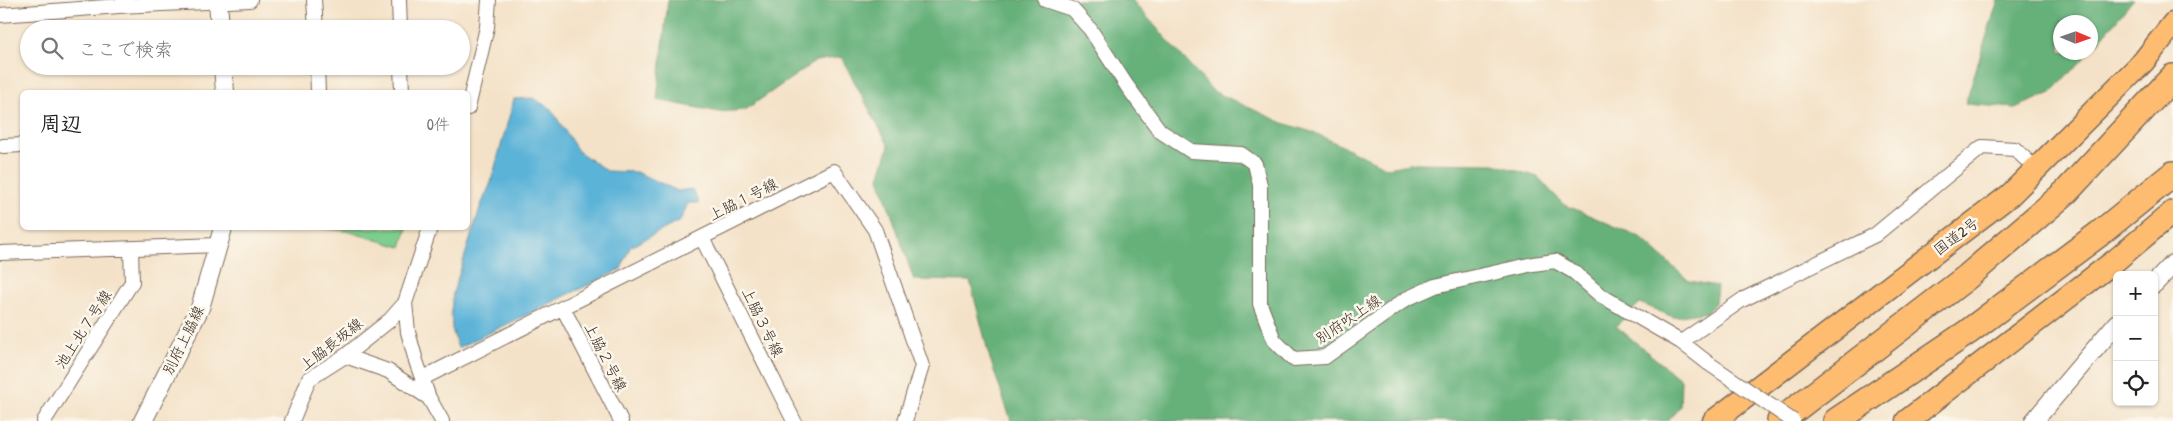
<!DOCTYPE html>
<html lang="ja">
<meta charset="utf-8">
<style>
:root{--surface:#fff;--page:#f2f2f2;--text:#222;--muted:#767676;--line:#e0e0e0}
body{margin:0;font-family:"Patrick Hand","Klee One",sans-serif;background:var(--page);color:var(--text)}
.controls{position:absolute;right:15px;bottom:15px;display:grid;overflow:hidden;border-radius:8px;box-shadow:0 1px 4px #0004}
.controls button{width:45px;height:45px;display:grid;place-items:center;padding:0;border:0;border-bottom:1px solid var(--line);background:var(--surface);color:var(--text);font:25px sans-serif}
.compass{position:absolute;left:2053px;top:15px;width:45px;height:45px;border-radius:50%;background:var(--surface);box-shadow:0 1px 4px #0004;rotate:92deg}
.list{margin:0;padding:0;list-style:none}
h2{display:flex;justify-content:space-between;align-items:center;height:65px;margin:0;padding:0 20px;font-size:21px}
h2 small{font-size:16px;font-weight:400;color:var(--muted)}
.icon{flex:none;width:28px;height:28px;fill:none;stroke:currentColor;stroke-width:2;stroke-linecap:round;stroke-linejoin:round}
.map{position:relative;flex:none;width:2173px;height:421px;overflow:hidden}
.search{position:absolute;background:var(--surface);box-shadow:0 1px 4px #0004;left:20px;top:20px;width:450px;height:55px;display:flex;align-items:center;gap:12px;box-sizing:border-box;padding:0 18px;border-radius:28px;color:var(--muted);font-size:19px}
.panel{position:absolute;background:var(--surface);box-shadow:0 1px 4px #0004;left:20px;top:90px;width:450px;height:140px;border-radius:8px}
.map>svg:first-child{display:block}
.green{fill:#7ece8f;stroke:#5c7c56}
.forest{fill:#66b17a;stroke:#506e4c}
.water{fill:#5bb3d8;stroke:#4b6e7b}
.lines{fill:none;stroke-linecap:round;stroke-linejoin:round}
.minor-casing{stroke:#7c6a5a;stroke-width:16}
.tertiary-casing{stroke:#7c6a5a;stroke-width:20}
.trunk-casing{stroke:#7c6a5a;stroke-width:25}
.motorway-casing{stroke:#7c6a5a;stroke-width:28}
.minor{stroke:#fff;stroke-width:14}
.tertiary{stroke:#fff;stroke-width:18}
.trunk{stroke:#febc71;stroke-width:22}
.motorway{stroke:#febc71;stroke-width:25}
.minor-bridge-casing{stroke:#7c6a5a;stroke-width:16;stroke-linecap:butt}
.minor-bridge{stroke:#fff;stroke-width:14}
.labels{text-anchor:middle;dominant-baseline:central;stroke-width:5;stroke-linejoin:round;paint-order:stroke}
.street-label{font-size:15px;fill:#3b2a1e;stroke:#fbf7ec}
</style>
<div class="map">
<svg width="2173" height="421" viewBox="0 0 2173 421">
<rect width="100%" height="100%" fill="#fbf7ec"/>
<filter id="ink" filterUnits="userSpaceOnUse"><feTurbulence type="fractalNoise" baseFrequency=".02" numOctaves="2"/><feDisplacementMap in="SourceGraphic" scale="10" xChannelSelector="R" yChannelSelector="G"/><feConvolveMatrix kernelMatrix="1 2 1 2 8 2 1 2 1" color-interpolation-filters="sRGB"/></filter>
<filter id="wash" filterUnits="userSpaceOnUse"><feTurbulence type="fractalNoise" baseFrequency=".0096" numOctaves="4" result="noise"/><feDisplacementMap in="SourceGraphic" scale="20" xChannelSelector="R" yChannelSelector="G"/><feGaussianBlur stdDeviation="1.12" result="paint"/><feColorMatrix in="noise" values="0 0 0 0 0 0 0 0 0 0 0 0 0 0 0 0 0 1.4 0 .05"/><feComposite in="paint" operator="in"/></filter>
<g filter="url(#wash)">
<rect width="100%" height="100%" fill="#f4e2c8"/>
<path class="green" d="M316 228H407L401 247 346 231Z"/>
<path class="forest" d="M668 0H1132L1213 91 1283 123 1315 133 1388 168 1415 163 1494 164 1538 177 1563 204 1640 237 1689 281 1717 286 1715 303 1707 312 1673 317 1640 303 1616 326 1681 380 1680 407 1667 421H1011L990 359 970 281 914 280 879 178 889 146 841 57 816 61 745 110 719 112 657 100Z
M1998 0H2133L2091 51 2090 22H2060V52L2089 53 2051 93 2015 108 1965 104Z"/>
<path class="water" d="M533 98 551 109 578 151 607 171 636 172 678 191 692 189 699 203H688L680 221 630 247 621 269 458 348 452 329 451 312 453 293 481 205 490 185 514 99Z"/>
</g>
<g filter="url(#ink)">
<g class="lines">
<g class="minor-casing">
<path id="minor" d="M314 0 316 29
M399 0 400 29
M1045 0 1072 9 1090 29 1127 86 1160 131 1191 151 1241 154 1255 164 1260 185V304L1274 340 1293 359 1325 357 1406 299 1435 286 1533 264 1555 261 1574 272 1600 295 1681 342 1708 363
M0 15 119 6 250 0
M317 66 318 92
M401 66 402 92
M468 108 487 27 489 0
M3 146 22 145
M430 228 405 303 408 332 416 361 429 398 442 421
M702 238 794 421
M0 253 218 245
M563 308 621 421
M1681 342 1742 300 1875 235 1982 147 2015 149 2036 169
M345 356 388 371 429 398
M423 378 834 171 875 230 922 366 905 421
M44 421 132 282 131 249
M292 421 309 379 345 356 390 320 405 303"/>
</g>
<g class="tertiary-casing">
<path id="tertiary" d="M218 0 220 29
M223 66 225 92
M2154 284 2173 264
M143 421 200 308 223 228
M2034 421 2117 323"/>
</g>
<g class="trunk-casing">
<path id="trunk" d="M1714 421 2010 195 2143 62 2173 24
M1907 421 2116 260 2173 212"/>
</g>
<g class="motorway-casing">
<path id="motorway" d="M1780 421 1967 277 2066 192 2173 77
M1836 421 1968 332 2099 234 2173 174"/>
</g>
<use href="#minor" class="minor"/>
<use href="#tertiary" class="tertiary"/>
<use href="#trunk" class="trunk"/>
<use href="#motorway" class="motorway"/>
<g class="minor-bridge-casing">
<path id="minor-bridge" d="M1708 363 1793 421"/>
</g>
<use href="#minor-bridge" class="minor-bridge"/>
</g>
</g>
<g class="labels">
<g class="street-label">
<text transform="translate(743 199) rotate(-27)">上脇１号線</text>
<text transform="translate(1956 236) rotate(-37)">国道2号</text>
<text transform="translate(1348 319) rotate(-34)">別府吹上線</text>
<text transform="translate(763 322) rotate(64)">上脇３号線</text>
<text transform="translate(83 329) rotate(-57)">池上北７号線</text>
<text transform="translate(183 340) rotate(-64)">別府上脇線</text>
<text transform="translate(331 344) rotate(-38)">上脇長坂線</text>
<text transform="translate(606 357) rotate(63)">上脇２号線</text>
</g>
</g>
</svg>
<div class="controls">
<button>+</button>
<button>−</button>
<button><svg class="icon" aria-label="locate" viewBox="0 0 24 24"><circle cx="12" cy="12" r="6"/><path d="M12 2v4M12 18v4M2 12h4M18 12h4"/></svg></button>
</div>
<svg class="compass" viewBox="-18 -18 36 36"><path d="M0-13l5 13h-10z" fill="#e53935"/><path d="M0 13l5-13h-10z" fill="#767676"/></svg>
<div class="search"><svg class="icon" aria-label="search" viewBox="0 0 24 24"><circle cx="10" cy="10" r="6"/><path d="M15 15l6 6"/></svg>ここで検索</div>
<section class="panel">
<h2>周辺<small>0件</small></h2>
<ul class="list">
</ul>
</section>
</div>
